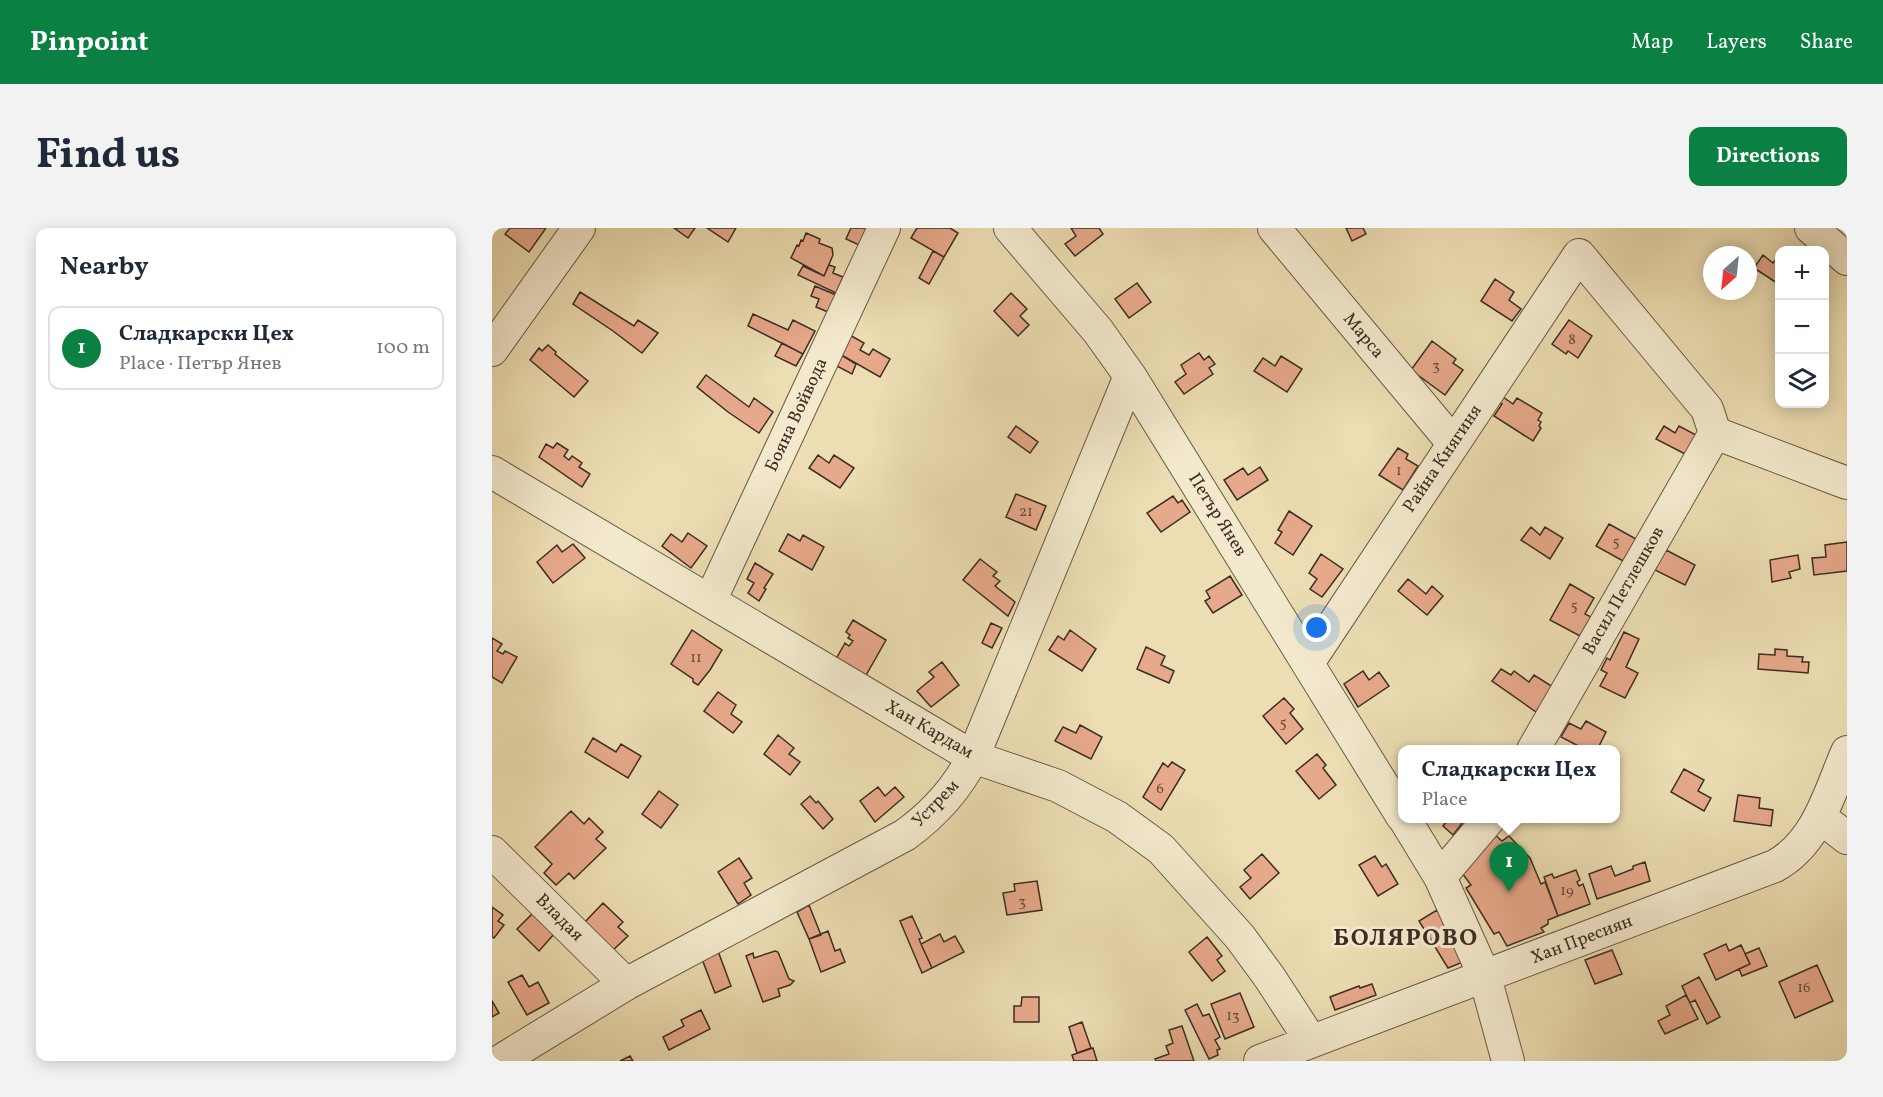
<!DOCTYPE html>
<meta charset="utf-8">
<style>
:root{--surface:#fff;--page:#f2f2f3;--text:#1f2937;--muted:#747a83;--line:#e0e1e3;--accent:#0b8043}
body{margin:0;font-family:Vollkorn,serif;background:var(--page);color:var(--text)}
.controls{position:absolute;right:18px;top:18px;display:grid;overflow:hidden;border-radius:12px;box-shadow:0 3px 15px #0003}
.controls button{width:54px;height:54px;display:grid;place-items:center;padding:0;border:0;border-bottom:2px solid var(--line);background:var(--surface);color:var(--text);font:30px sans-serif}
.compass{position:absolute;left:1211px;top:18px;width:54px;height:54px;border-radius:50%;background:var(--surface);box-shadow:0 3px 15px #0003;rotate:207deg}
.you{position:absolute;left:825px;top:400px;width:21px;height:21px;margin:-15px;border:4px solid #fff;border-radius:50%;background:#1a73e8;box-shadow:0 0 0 9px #1a73e833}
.badge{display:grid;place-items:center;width:39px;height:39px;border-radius:50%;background:var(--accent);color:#fff;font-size:20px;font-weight:700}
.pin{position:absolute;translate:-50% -50px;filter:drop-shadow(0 2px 3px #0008)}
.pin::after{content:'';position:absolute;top:32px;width:21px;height:18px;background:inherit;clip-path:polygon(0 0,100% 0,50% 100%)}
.popup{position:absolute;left:906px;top:517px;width:222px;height:78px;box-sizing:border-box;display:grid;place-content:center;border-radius:12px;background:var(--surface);filter:drop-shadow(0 2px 4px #0005);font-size:20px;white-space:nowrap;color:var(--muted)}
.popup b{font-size:22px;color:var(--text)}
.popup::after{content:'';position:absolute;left:50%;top:100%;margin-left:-12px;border:12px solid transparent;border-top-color:var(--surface)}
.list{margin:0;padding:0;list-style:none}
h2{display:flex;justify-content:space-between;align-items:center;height:78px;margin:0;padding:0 24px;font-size:26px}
h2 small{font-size:20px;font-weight:400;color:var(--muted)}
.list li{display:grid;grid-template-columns:39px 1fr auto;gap:18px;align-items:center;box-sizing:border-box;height:84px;margin:0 12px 12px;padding:0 12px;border:2px solid var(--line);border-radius:12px}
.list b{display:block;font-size:22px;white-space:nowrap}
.list p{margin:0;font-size:20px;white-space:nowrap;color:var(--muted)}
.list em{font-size:20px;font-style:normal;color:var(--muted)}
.icon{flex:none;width:33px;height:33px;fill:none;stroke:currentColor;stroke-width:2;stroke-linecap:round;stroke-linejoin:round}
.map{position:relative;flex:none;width:1355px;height:833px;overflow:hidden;border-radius:12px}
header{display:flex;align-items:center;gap:36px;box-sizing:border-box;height:84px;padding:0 30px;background:var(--accent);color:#fff}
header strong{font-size:28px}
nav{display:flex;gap:33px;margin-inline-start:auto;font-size:21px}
.intro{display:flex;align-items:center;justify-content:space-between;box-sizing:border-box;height:144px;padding:0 36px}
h1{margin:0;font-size:42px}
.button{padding:15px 27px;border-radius:12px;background:var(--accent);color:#fff;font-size:21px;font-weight:700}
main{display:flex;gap:36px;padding:0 36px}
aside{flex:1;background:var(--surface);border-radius:12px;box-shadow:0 3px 15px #0003}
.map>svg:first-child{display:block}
.building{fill:#e7a98b;stroke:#3c2d22;stroke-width:1.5}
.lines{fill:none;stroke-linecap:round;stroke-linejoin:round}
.minor-casing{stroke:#685946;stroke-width:34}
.minor{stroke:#f3e9cd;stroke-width:32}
.labels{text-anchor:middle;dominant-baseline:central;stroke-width:6;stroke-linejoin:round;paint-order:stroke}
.number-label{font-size:15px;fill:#674c3c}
.street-label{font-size:18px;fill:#3c2d22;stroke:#f3e9cd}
.district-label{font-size:24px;font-weight:bold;letter-spacing:1.5px;fill:#3c2d22;stroke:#f3e9cd}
</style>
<header>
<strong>Pinpoint</strong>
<nav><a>Map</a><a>Layers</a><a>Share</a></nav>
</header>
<div class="intro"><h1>Find us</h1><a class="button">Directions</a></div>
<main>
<aside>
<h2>Nearby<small></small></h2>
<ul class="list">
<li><span class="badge">1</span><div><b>Сладкарски Цех</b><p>Place · Петър Янев</p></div><em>100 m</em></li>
</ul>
</aside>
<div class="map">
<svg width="1355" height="833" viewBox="0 0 1355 833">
<rect width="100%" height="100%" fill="#ecddb2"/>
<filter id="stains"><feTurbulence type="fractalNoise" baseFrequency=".00333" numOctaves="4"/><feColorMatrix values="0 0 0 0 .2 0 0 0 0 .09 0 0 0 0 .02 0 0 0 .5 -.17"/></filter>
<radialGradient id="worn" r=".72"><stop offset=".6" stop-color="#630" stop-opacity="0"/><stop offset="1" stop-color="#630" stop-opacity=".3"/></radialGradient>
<path class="building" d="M18 0H54L37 24 13 6Z
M182 0H203L196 10Z
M215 0H244L236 14Z
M359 0H375L367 17 354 11Z
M425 0H458L466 5 452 29 419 10Z
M579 0H607L611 6 583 28 573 16 584 8Z
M854 0H871L874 6 860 13Z
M314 5 328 11 327 15 340 20 341 27 332 48 299 30 305 17 307 18 309 12 311 13Z
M441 23 452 29 437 56 427 50Z
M1271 27 1281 35 1285 30 1288 32V57L1262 40Z
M337 37 343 39 341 45 351 49 344 65 306 47 311 38 332 48Z
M1003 51 1022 64 1017 72 1029 81 1020 93 989 73Z
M645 55 659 74 637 90 623 71Z
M323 58 344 67 336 84 324 79 327 71 319 68Z
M88 64 142 98 146 92 166 105 150 125 121 103 81 76Z
M519 65 535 81 528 88 537 97 526 108 502 83Z
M261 86 296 102 301 92 323 103 311 126 256 98Z
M1077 92 1100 108 1086 130 1076 123 1074 126 1060 116Z
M356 106 372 115 368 122 377 127 381 121 398 131 388 149 346 125Z
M940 113 964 131 961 135 971 142 953 167 919 142Z
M290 115 311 126 304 138 283 128Z
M56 117 64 124 63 126 96 153 82 169 38 132 47 120 50 123Z
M346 125 364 136 360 146 341 136Z
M707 125 712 132 717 128 723 136 717 140 721 146 692 166 683 154 694 146 689 137Z
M789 128 810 141 795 164 762 143 771 130 783 138Z
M214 147 257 179 262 170 281 184 267 205 236 184 205 159Z
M1011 169 1021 176 1025 170 1050 185 1046 192 1049 194 1047 198 1049 200 1041 213 1002 188 1010 176 1007 175Z
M524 198 546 214 538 225 516 209Z
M1172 198 1183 205 1187 198 1206 208 1195 227 1164 211Z
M65 215 76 222 72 228 77 232 80 228 90 235 87 239 98 246 90 259 47 229 54 216 61 220Z
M906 220 916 226 914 231 926 238 911 262 887 247Z
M326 227 337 235 342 227 362 240 348 260 317 240Z
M768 239 776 252 745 272 732 252 751 240 756 247Z
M524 266 554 278 544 302 514 289Z
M681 268 686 275 690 272 698 284 669 304 655 285Z
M797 283 820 298 801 327 783 315 790 304 786 302Z
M1117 296 1144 311 1131 333 1104 318Z
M1039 299 1048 307 1053 299 1071 310 1058 331 1029 312Z
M196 305 215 318 199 340 170 318 179 306 190 314Z
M296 306 308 313 311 307 332 319 320 342 287 323Z
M1355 314V343L1322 347 1320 330 1334 329 1333 317Z
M81 316 93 330 61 355 45 334 65 317 70 324Z
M1174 322 1203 337 1193 357 1163 342Z
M829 326 851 341 830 369 818 361 825 351 817 345Z
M1306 327 1308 341 1297 344 1299 350 1280 354 1278 332Z
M488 331 505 344 501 348 508 353 503 358 523 374 516 388 471 352Z
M263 335 281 346 272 360 274 361 267 373 256 365 262 355 255 351Z
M738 348 750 367 721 385 713 373 718 370 714 363Z
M916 351 934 366 940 358 951 368 935 387 906 363Z
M1078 356 1102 370 1093 386 1099 389 1088 408 1058 392Z
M361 392 394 412 373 449 344 431 353 415 357 418 361 413 356 410 358 407 354 404Z
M499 395 510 400 500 420 490 415Z
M200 402 230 422 218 442 206 457 201 454V451L179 436Z
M578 402 604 421 590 443 557 422 566 408 572 412Z
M1132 404 1147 411 1134 439 1146 445 1133 470 1108 458 1115 445 1109 442 1115 430 1118 432Z
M0 410 10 416 5 423 11 426 13 423 25 429 10 455 0 449Z
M654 419 673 428 669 437 682 443 677 455 645 441Z
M1283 421 1295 422V428L1311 429 1310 434H1317L1316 445 1266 441 1267 426 1283 427Z
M450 434 467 457 439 479 425 463 442 449 437 444Z
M1009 441 1019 447 1022 443 1037 454 1042 447 1061 459 1044 484 1000 453Z
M871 443 877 452 887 444 897 458 866 479 852 456Z
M226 464 244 477 239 486 250 494 241 505 212 483Z
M792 470 802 481 798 485 811 501 794 516 771 488Z
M1094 493 1114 504 1105 522H1094L1069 509 1077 495 1089 501Z
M588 497 610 509 599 531 563 513 571 499 584 505Z
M286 507 302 520 297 526 308 534 298 547 272 526Z
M101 510 124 524 129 516 149 528 136 550 93 524Z
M825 526 834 537 831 540 844 557 827 571 804 543Z
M680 534 693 542 669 582 651 569 671 535 676 539Z
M1192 541 1212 552 1206 563 1219 570 1212 583 1179 564Z
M386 559 393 568 403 559 412 569 383 594 368 573Z
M167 563 186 577 169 600 150 586Z
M1246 567 1268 570 1267 580 1281 582 1279 598 1242 593Z
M318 568 324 575 326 573 341 591 331 601 309 576Z
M79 583 92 596 97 590 111 604 104 611 114 620 82 651 77 645 64 657 52 645 60 636 43 619Z
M952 590H974L961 607 951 598 955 593Z
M1003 607 1010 613 1017 608 1038 630 1049 656 1053 654 1066 688 1056 692V696L1049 700 1052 704 1015 718 1007 704 1002 706 974 660 979 657 970 645Z
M770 626 787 645 758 671 748 659 759 650 752 642Z
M883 628 890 639 894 636 906 656 886 668 867 637Z
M247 630 260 650 252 655 259 667 246 676 226 644Z
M1153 634 1158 653 1105 671 1097 646 1119 638 1123 648 1141 641V638Z
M1084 642 1088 652 1085 654 1087 658 1091 656 1098 676 1066 688 1052 649 1060 646 1062 650Z
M545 653 550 682 515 687 511 665 523 663 522 656Z
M111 675 131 694 126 699 136 708 119 724 91 696Z
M317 677 329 707 317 711 305 684Z
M0 679 11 687 6 693 12 697 2 710 0 709Z
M945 682 976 732 956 740 927 693Z
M42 684 63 705 47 723 25 701Z
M420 688 430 710 427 711 429 716 440 740 430 745 408 693Z
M336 703 343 723 348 721 353 734 329 744 317 711Z
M448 706 452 714 463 708 472 724 440 740 429 716Z
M715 709 730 728 725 732 733 743 720 753 697 724Z
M1234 716 1237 723 1249 717 1258 736 1224 752 1212 726Z
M1267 720 1275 738 1250 748 1247 741 1258 736 1253 726Z
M1120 722 1130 746 1103 756 1093 732Z
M226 723 239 758 223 765 210 731Z
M283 723 286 724 297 751 302 753 298 757 286 761 288 768 271 774 254 728 261 725 262 730Z
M1325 737 1341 773 1303 790 1287 754Z
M30 747 37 759 46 754 57 775 35 787 16 754Z
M1207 749 1228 789 1215 796 1203 772 1198 775 1190 758Z
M880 756 884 767 843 782 838 769 867 758 868 760Z
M748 765 762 799 733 811 719 776Z
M1194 767 1206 791 1173 806 1166 793 1178 787 1174 778Z
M530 769H547V794H522V778H529Z
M0 773 7 785 0 789Z
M705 776 711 788 717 786 728 809 723 812 728 821 725 822 726 827 717 831 693 782Z
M209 782 218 801 177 822 171 809 192 798 189 792Z
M590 794 599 820 585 825 577 799Z
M690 798 702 833H664L663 831 677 826 674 818 681 815 677 802Z
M601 820 605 833H582L580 827Z
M138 828 141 833H128Z"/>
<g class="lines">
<g class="minor-casing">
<path id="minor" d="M518 0 606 103 638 148 910 588
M782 0 961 215
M1319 0 1355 31
M0 122 87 0
M0 244 481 529 566 558 625 589 669 621 748 709 778 750 819 813
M218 373 392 0
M816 435 1087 27 1215 181 1223 205 1355 255
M1041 522 1223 205
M1328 589 1355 610
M912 590 948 649 993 749 1016 833
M0 624 134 756
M948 649 998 590
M8 833 134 756 413 607C442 586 465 561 481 529L638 148
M768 833 1283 638C1325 615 1337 566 1355 524"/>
</g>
<use href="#minor" class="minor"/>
</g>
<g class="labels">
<g class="number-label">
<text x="1080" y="112">8</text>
<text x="944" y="138">3</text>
<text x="907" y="243">1</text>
<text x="534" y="284">21</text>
<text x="1124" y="314">5</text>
<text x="1082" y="378">5</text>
<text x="204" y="430">11</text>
<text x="791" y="495">5</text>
<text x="668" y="561">6</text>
<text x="1075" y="663">19</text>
<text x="530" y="674">3</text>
<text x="1312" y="760">16</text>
<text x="741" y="788">13</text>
</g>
<g class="street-label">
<text transform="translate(871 108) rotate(50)">Марса</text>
<text transform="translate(305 187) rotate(-65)">Бояна Войвода</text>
<text transform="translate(951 231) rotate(-56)">Райна Княгиня</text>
<text transform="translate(725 287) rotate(58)">Петър Янев</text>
<text transform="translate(1132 363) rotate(-60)">Васил Петлешков</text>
<text transform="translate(437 502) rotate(30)">Хан Кардам</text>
<text transform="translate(444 576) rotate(-46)">Устрем</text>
<text transform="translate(67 690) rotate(45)">Владая</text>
<text transform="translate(1090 712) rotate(-21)">Хан Пресиян</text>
</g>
<g class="district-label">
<text x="914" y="711">БОЛЯРОВО</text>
</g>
</g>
<rect width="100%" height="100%" filter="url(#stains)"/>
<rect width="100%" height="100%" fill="url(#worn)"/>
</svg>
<div class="controls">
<button>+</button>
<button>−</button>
<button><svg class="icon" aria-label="layers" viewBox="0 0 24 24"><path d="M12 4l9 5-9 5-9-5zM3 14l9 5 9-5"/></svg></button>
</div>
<svg class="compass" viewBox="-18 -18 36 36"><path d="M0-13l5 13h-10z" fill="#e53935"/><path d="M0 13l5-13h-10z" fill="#747a83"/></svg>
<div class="you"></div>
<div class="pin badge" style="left:1017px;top:664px">1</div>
<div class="popup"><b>Сладкарски Цех</b>Place</div>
</div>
</main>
